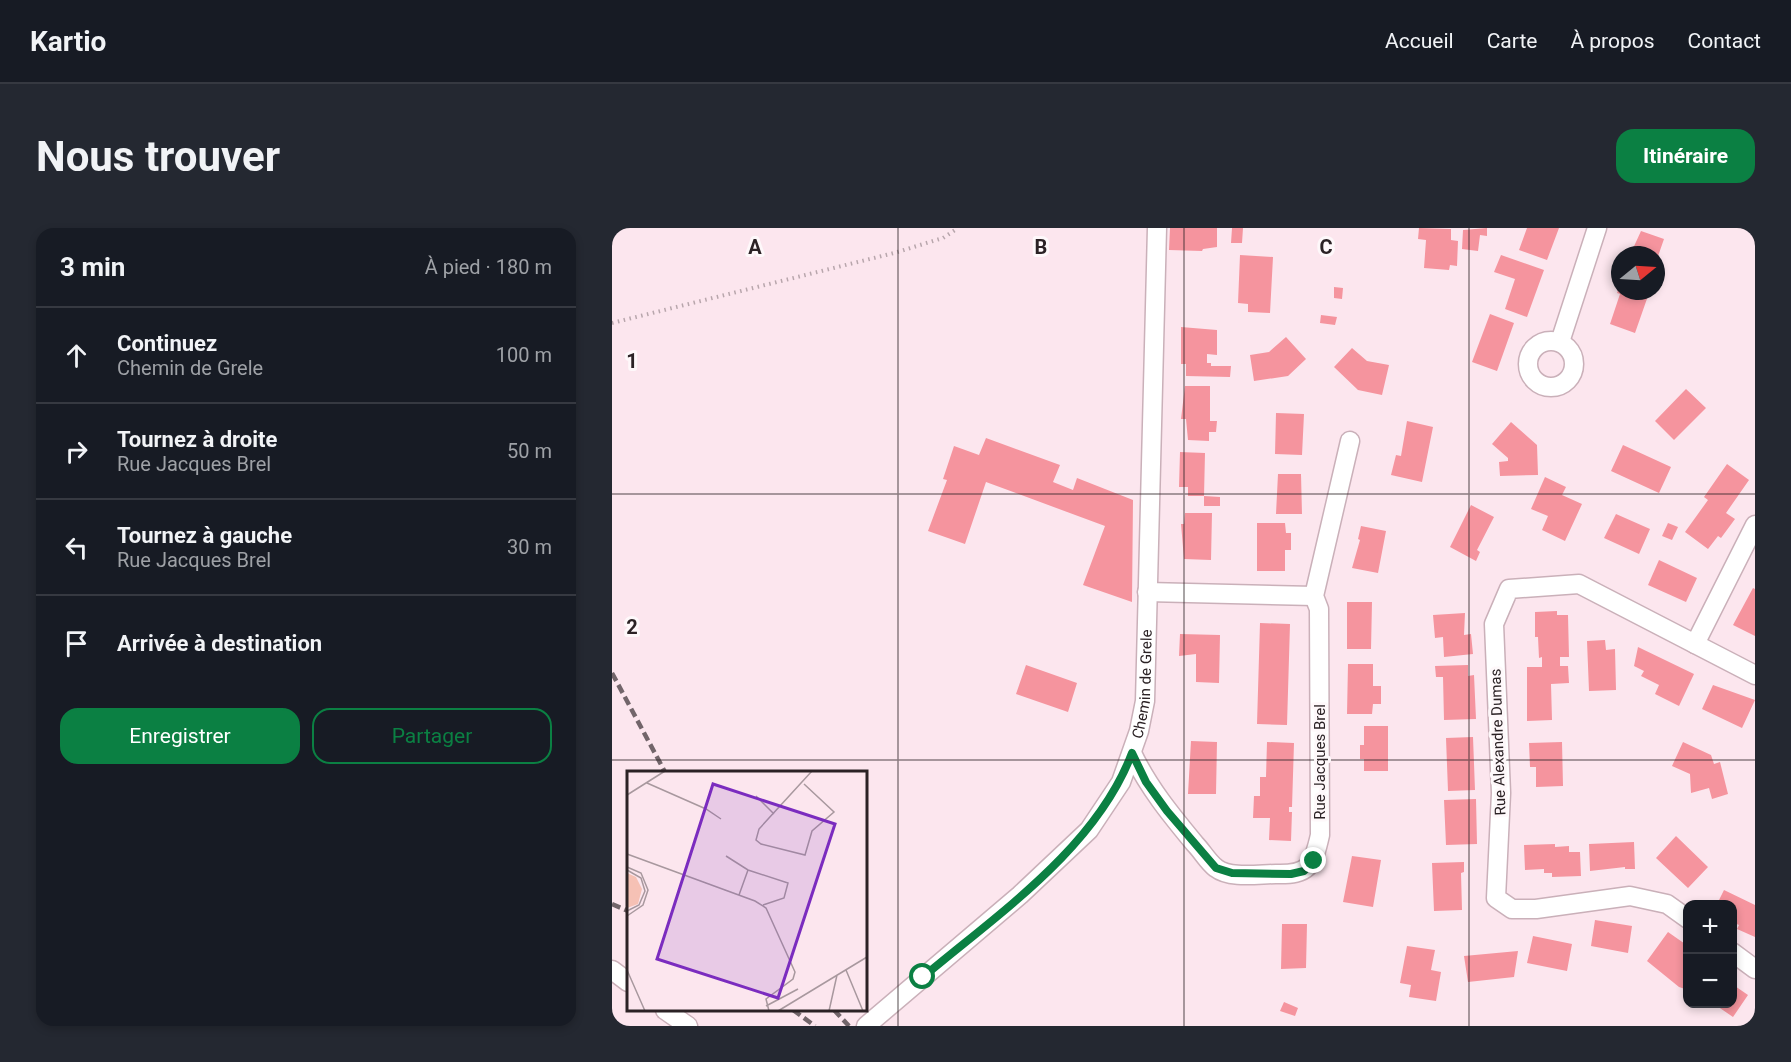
<!DOCTYPE html>
<html lang="fr">
<meta charset="utf-8">
<style>
:root{--surface:#171b24;--page:#242831;--text:#f1f3f6;--muted:#9ea1a6;--line:#363941;--accent:#0b8043}
body{margin:0;font-family:Roboto,sans-serif;background:var(--page);color:var(--text)}
.controls{position:absolute;right:18px;bottom:18px;display:grid;overflow:hidden;border-radius:12px;box-shadow:0 3px 9px #0003}
.controls button{width:54px;height:54px;display:grid;place-items:center;padding:0;border:0;border-bottom:2px solid var(--line);background:var(--surface);color:var(--text);font:30px sans-serif}
.compass{position:absolute;left:999px;top:18px;width:54px;height:54px;border-radius:50%;background:var(--surface);box-shadow:0 3px 9px #0003;rotate:72deg}
.stop{position:absolute;width:18px;height:18px;margin:-14px;border:4px solid #0b8043;border-radius:50%;background:#fff}
.stop.end{background:#0b8043;border-color:#fff;box-shadow:0 2px 6px #0008}
.list{margin:0;padding:0;list-style:none}
h2{display:flex;justify-content:space-between;align-items:center;height:78px;margin:0;padding:0 24px;font-size:26px}
h2 small{font-size:20px;font-weight:400;color:var(--muted)}
.list li{display:grid;grid-template-columns:39px 1fr auto;gap:18px;align-items:center;box-sizing:border-box;height:96px;padding:0 24px;border-top:2px solid var(--line)}
.list b{display:block;font-size:22px;white-space:nowrap}
.list p{margin:0;font-size:20px;white-space:nowrap;color:var(--muted)}
.list em{font-size:20px;font-style:normal;color:var(--muted)}
.actions{display:flex;gap:12px;padding:18px 24px}
.actions a{flex:1;padding:14px 0;border:2px solid var(--accent);border-radius:18px;text-align:center;font-size:21px;color:var(--accent)}
.actions .main{background:var(--accent);color:#fff}
.icon{flex:none;width:33px;height:33px;fill:none;stroke:currentColor;stroke-width:2;stroke-linecap:round;stroke-linejoin:round}
.map{position:relative;flex:none;width:1143px;height:798px;overflow:hidden;border-radius:18px}
header{display:flex;align-items:center;gap:36px;box-sizing:border-box;height:84px;padding:0 30px;background:var(--surface);border-bottom:2px solid var(--line)}
header strong{font-size:28px}
nav{display:flex;gap:33px;margin-inline-start:auto;font-size:21px}
.intro{display:flex;align-items:center;justify-content:space-between;box-sizing:border-box;height:144px;padding:0 36px}
h1{margin:0;font-size:42px}
.button{padding:15px 27px;border-radius:18px;background:var(--accent);color:#fff;font-size:21px;font-weight:700}
main{display:flex;gap:36px;padding:0 36px}
aside{flex:1;background:var(--surface);border-radius:18px;box-shadow:0 3px 9px #0003}
.map>svg:first-child{display:block}
.building{fill:#f5949e}
.lines{fill:none;stroke-linecap:round;stroke-linejoin:round}
.street-casing{stroke:#cab0b9;stroke-width:21}
.path{stroke:#b8a6ac;stroke-width:4;stroke-dasharray:1.5 4.5;stroke-linecap:butt}
.street{stroke:#fff;stroke-width:18}
.rail{stroke:#72656a;stroke-width:4.5;stroke-dasharray:9 4.5;stroke-linecap:butt}
.route{stroke:#0b8043;stroke-width:8}
.grid{fill:none;stroke:#2b2225;stroke-width:1.5;stroke-opacity:0.55}
.labels{text-anchor:middle;dominant-baseline:central;stroke-width:6;stroke-linejoin:round;paint-order:stroke}
.street-label{font-size:15px;fill:#2b2225;stroke:#fef8fa}
.inset-road{fill:none;stroke:#a8989e;stroke-width:1.5}
.view{fill:#7b2cbf;fill-opacity:0.15;stroke:#7b2cbf;stroke-width:3}
.inset-edge{fill:none;stroke:#2b2225;stroke-width:3}
.grid-label{font-size:20px;text-anchor:middle;font-weight:bold;fill:#2b2225;stroke:#fef8fa;stroke-width:6;stroke-linejoin:round;paint-order:stroke}
</style>
<header>
<strong>Kartio</strong>
<nav><a>Accueil</a><a>Carte</a><a>À propos</a><a>Contact</a></nav>
</header>
<div class="intro"><h1>Nous trouver</h1><a class="button">Itinéraire</a></div>
<main>
<aside>
<h2>3 min<small>À pied · 180 m</small></h2>
<ul class="list">
<li><svg class="icon" aria-label="ahead" viewBox="0 0 24 24"><path d="M12 20V5M6 11l6-6 6 6"/></svg><div><b>Continuez</b><p>Chemin de Grele</p></div><em>100 m</em></li>
<li><svg class="icon" aria-label="right" viewBox="0 0 24 24"><path d="M7 20v-9h11M14 6l5 5-5 5"/></svg><div><b>Tournez à droite</b><p>Rue Jacques Brel</p></div><em>50 m</em></li>
<li><svg class="icon" aria-label="left" viewBox="0 0 24 24"><path d="M17 20v-9H6M10 6l-5 5 5 5"/></svg><div><b>Tournez à gauche</b><p>Rue Jacques Brel</p></div><em>30 m</em></li>
<li><svg class="icon" aria-label="arrive" viewBox="0 0 24 24"><path d="M6 21V4h12l-3 4 3 4H6"/></svg><div><b>Arrivée à destination</b></div></li>
</ul>
<div class="actions"><a class="main">Enregistrer</a><a>Partager</a></div>
</aside>
<div class="map">
<svg width="1143" height="798" viewBox="0 0 1143 798">
<rect width="100%" height="100%" fill="#fce6ee"/>
<path class="building" d="M558 0H605V19L591 21 590 23 557 22Z
M620 0H631L630 15H619Z
M807 0 839 1V12L846 13 845 38 838 37 837 42 812 40 814 12 806 11Z
M875 0V8L868 7 866 23 850 21 851 2Z
M915 0H947L935 32 907 22Z
M1029 3 1052 11 1044 34V27H1018Z
M628 27 661 29 658 85 636 84V76L626 75Z
M889 27 932 42 915 89 893 81 903 51 882 44Z
M1008 57V63L1037 65 1023 105 998 96 1008 66 1005 65Z
M722 59 731 60 730 71 722 70Z
M878 86 902 95 885 143 860 134Z
M709 87 725 89 723 97 708 95Z
M569 99 605 102V127L595 126V135H599V138H619L618 149 574 148V136H569Z
M674 109 694 131 676 148 642 153 638 127 657 124Z
M740 120 755 133 777 137 770 167 746 162 722 139Z
M573 158H598V193H605L604 204H597V213L576 212 574 191H569Z
M1074 161 1094 180 1062 212 1043 193Z
M664 185 692 186 690 227 663 226Z
M795 193 821 199 810 254 779 247 784 227 789 228Z
M899 194 925 217 926 247 888 248 887 234 896 233V230L880 216Z
M374 210 448 237 441 254 461 262 465 250 521 272 520 374 471 357 493 298 374 254 353 316 316 303 335 252 331 251 342 218 367 227Z
M1011 217 1059 239 1047 265 999 243Z
M568 224 593 225 592 268H576V259H567Z
M1115 236 1137 252 1114 285 1123 291 1109 310 1106 308 1096 321 1073 304 1096 272 1092 269Z
M666 246H689L690 286H664Z
M933 249 954 259 950 267 970 276 953 313 930 302 936 288 919 281Z
M592 268 608 269V278H592Z
M859 277 882 289 865 322 868 324 864 333 838 319Z
M573 285H600L599 332 572 331 569 296H572Z
M1004 286 1038 301 1027 326 992 310Z
M645 295H673L674 305H679V322H673V343H645Z
M1056 295 1066 299 1060 312 1050 308Z
M749 298 774 303 766 345 740 340 748 312 746 311Z
M1047 332 1085 350 1074 374 1036 357Z
M1141 360 1143 361V408L1121 397Z
M735 374H760L759 421H735Z
M945 383V387H956L957 429H948V438H956L957 455 939 456 940 492 915 493V439H930V429L927 430 926 409H923V384Z
M853 385 852 407 859 406 861 426 832 429 831 409 823 410 821 387Z
M648 395 678 396 675 497 645 496Z
M568 406 608 407 607 455 584 454V426L567 428Z
M993 412 994 422 1003 421 1004 462 977 463 975 413Z
M1026 419 1082 446 1067 478 1043 466 1047 457 1029 448 1032 443 1022 438Z
M736 436H761V458H769V476H761L760 486H735Z
M414 437 465 455 456 484 404 466Z
M856 437V448L862 447 864 491 832 492 831 449H824L823 438Z
M1101 457 1143 472 1130 500 1090 481Z
M752 498H776V543H752V531H748V517H752Z
M861 509 863 562 836 563 834 510Z
M579 513 605 514 604 566H576Z
M655 514 682 515 680 579H677V584H680L679 613 657 612 658 590H641L642 568H648V549H654Z
M950 514 951 558 924 559V539H918L917 515Z
M1071 514 1099 527 1102 536 1108 534 1116 566 1100 571 1097 560 1079 565 1078 546 1060 538Z
M864 571 865 616 834 617 832 572Z
M1064 608 1096 639 1076 660 1044 630Z
M1022 614 1023 641H1013V639L978 643 977 616Z
M943 616V619L957 618V624H968L969 648 940 649V645H932V641L913 642 912 617Z
M740 628 769 632 761 679 731 674Z
M852 634V644L849 645 850 682 822 683 820 635Z
M1112 662 1143 677V709L1125 701 1127 697 1120 694V676H1105Z
M983 692 1020 698 1016 725 979 718Z
M670 696H695L694 740 669 741Z
M1056 704 1076 718V762L1067 759 1035 733Z
M921 708 960 716 955 743 915 735Z
M795 718 823 722 819 742 829 744 824 773 797 769 799 757 788 755Z
M906 723 902 749 856 754 852 728Z
M1120 756 1136 767 1121 789 1102 776H1120Z
M672 774 686 780 683 788 668 783Z"/>
<g class="lines">
<g class="street-casing">
<g id="street">
<circle cx="939" cy="136" r="23"/>
<path d="M948 114 985 0"/>
<path d="M535 364 702 368"/>
<path d="M1083 416 1143 297"/>
<path d="M520 525C536 559 559 587 583 616 590 623 596 634 604 640 618 651 647 646 664 646 697 647 701 638 708 607L707 381 702 368 738 213"/>
<path d="M1076 691 1055 676 1018 668 924 681H900L884 670 889 565 882 396 897 361 967 356 1143 447"/>
<path d="M1120 724 1143 741"/>
<path d="M0 742 16 754"/>
<path d="M53 782 76 798"/>
<path id="s1" d="M254 798 408 667 477 602 509 554 527 503 533 473 545 0"/>
</g>
</g>
<path class="path" d="M0 95 282 25 331 10 346 0"/>
<use href="#street" class="street"/>
<path class="rail" d="M0 445 53 544
M0 676 16 683
M181 782 203 798
M222 782 237 798"/>
</g>
<g class="lines">
<path class="route" d="M311 749C387 685 484 620 520 525L534 554 555 583 604 640 620 645 679 646 692 643 702 633"/>
</g>
<path class="grid" d="M286 0V798M572 0V798M857 0V798M0 266H1143M0 532H1143"/>
<g class="labels">
<g class="street-label">
<text stroke="none"><textPath href="#s1" startOffset="456">Chemin de Grele</textPath></text>
<text transform="translate(886 514) rotate(-92)">Rue Alexandre Dumas</text>
<text transform="translate(708 534) rotate(-90)">Rue Jacques Brel</text>
</g>
</g>
<g transform="translate(15 543)">
<rect width="240" height="240" fill="#fce6ee"/>
<path d="M0 102 9 106 15 118 11 133 0 137Z" fill="#f6c1b5"/>
<path class="inset-road" d="M20 12 79 38 94 48M177 13 207 41 185 60 178 84 134 73 129 69 132 58 185 0M0 24 38 0M129 25 147 43M0 83 128 130 139 137 168 201 166 208 139 228 142 240M99 85 121 99 161 112 157 127 136 134M0 96 14 102 21 119 16 134 0 145M0 99 14 107 18 120 12 134 0 140M112 124 121 99M0 199 18 240M219 199 236 240M139 235 171 218M151 240 240 186M202 240 210 204"/>
<path class="view" d="M86 13 208 53 151 227 30 188Z"/>
<rect width="240" height="240" class="inset-edge"/>
</g>
<g class="grid-label">
<text x="143" y="26">A</text>
<text x="429" y="26">B</text>
<text x="714" y="26">C</text>
<text x="20" y="140">1</text>
<text x="20" y="406">2</text>
</g>
</svg>
<div class="controls">
<button>+</button>
<button>−</button>
</div>
<svg class="compass" viewBox="-18 -18 36 36"><path d="M0-13l5 13h-10z" fill="#e53935"/><path d="M0 13l5-13h-10z" fill="#9ea1a6"/></svg>
<div class="stop" style="left:311px;top:749px"></div>
<div class="stop end" style="left:702px;top:633px"></div>
</div>
</main>
